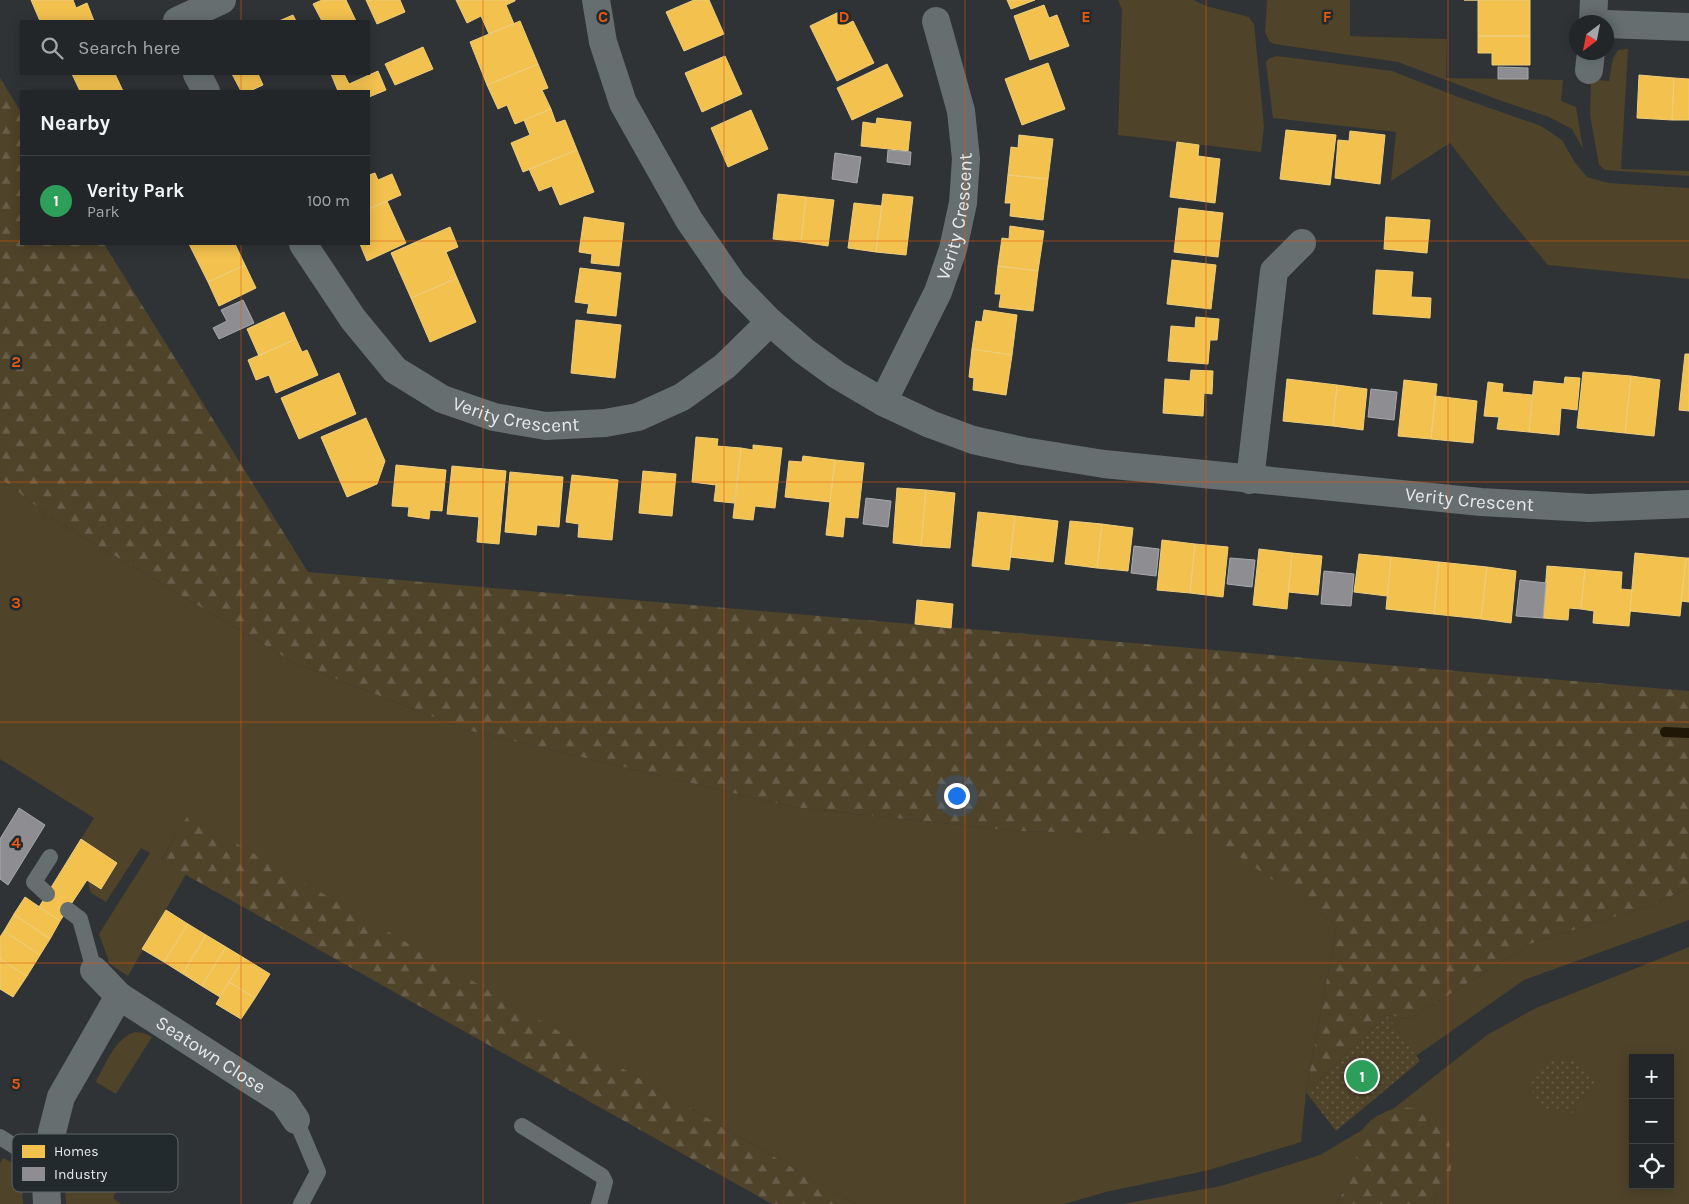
<!DOCTYPE html>
<meta charset="utf-8">
<style>
:root{--surface:#232628;--page:#2b2e30;--text:#f1f3f6;--muted:#a3a5a8;--line:#404345;--accent:#a6aaac}
body{margin:0;font-family:Karla,sans-serif;background:var(--page);color:var(--text)}
.controls{position:absolute;right:15px;bottom:15px;display:grid;overflow:hidden;border-radius:0px;box-shadow:0 2px 12px #0003}
.controls button{width:45px;height:45px;display:grid;place-items:center;padding:0;border:0;border-bottom:1px solid var(--line);background:var(--surface);color:var(--text);font:25px sans-serif}
.compass{position:absolute;left:1569px;top:15px;width:45px;height:45px;border-radius:50%;background:var(--surface);box-shadow:0 2px 12px #0003;rotate:212deg}
.you{position:absolute;left:956px;top:795px;width:18px;height:18px;margin:-12px;border:4px solid #fff;border-radius:50%;background:#1a73e8;box-shadow:0 0 0 8px #1a73e833}
.badge{display:grid;place-items:center;width:32px;height:32px;border-radius:50%;background:var(--accent);color:#fff;font-size:16px;font-weight:700}
.pin{position:absolute;translate:-50% -50%;border:2px solid #fff;box-shadow:0 1px 5px #0006}
.list{margin:0;padding:0;list-style:none}
h2{display:flex;justify-content:space-between;align-items:center;height:65px;margin:0;padding:0 20px;font-size:21px}
h2 small{font-size:16px;font-weight:400;color:var(--muted)}
.list li{display:grid;grid-template-columns:32px 1fr auto;gap:15px;align-items:center;box-sizing:border-box;height:90px;padding:0 20px;border-top:1px solid var(--line)}
.list b{display:block;font-size:19px;white-space:nowrap}
.list p{margin:0;font-size:16px;white-space:nowrap;color:var(--muted)}
.list em{font-size:16px;font-style:normal;color:var(--muted)}
.icon{flex:none;width:28px;height:28px;fill:none;stroke:currentColor;stroke-width:2;stroke-linecap:round;stroke-linejoin:round}
.map{position:relative;flex:none;width:1689px;height:1204px;overflow:hidden}
.search{position:absolute;background:var(--surface);box-shadow:0 2px 12px #0003;left:20px;top:20px;width:350px;height:55px;display:flex;align-items:center;gap:12px;box-sizing:border-box;padding:0 18px;border-radius:0px;color:var(--muted);font-size:19px}
.panel{position:absolute;background:var(--surface);box-shadow:0 2px 12px #0003;left:20px;top:90px;width:350px;height:155px;border-radius:0px}
.map>svg:first-child{display:block}
.green{fill:#4f432a;fill-rule:evenodd}
.forest{fill:url(#forest-firs)}
.park{fill:url(#park-dots)}
.homes{fill:#f2c14e;stroke:#eecd7d}
.industry{fill:#8d8d92;stroke:#a8a9ad}
.lines{fill:none;stroke-linecap:round;stroke-linejoin:round}
.stream{stroke:#201706;stroke-width:10}
.lane{stroke:#666e70;stroke-width:16}
.street{stroke:#666e70;stroke-width:28}
.grid{fill:none;stroke:#e8590c;stroke-width:1;stroke-opacity:0.55}
.labels{text-anchor:middle;dominant-baseline:central;stroke-width:5;stroke-linejoin:round;paint-order:stroke}
.street-label{font-size:19px;fill:#e6eaec;stroke:#232a2d}
.key{fill:#232a2d;stroke:#5e6466;stroke-width:1}
.key-label{font-size:14px;fill:#e6eaec}
.grid-label{font-size:16px;text-anchor:middle;font-weight:bold;fill:#e8590c;stroke:#232a2d;stroke-width:5;stroke-linejoin:round;paint-order:stroke}
</style>
<div class="map">
<svg width="1689" height="1204" viewBox="0 0 1689 1204">
<defs>
<pattern id="forest-firs" width="22" height="20" patternUnits="userSpaceOnUse" patternTransform="scale(1.25)"><rect width="22" height="20" fill="#4f432a"/><path d="M5 1l3.5 6h-7zM16 11l3.5 6h-7z" fill="#685e49"/></pattern>
<pattern id="park-dots" width="8" height="8" patternUnits="userSpaceOnUse" patternTransform="scale(1.25)"><rect width="8" height="8" fill="#4f432a"/><path d="M2 2h.1M6 6h.1" fill="none" stroke="#685e49" stroke-width="1.8" stroke-linecap="round"/></pattern>
</defs>
<rect width="100%" height="100%" fill="#2f3335"/>
<path class="green" d="M1118 0H1194L1206 6 1249 17 1254 24 1264 126 1261 152 1118 135 1122 10Z
M1267 0H1350V36L1447 39 1446 78 1563 80 1561 101 1576 107 1583 149 1572 129 1549 117 1499 100 1398 62 1274 44 1269 41 1265 32Z
M1628 49 1621 169 1689 171V176L1605 170 1599 165 1590 115 1591 79 1609 81 1613 58 1618 50Z
M1277 56 1392 71 1458 97 1541 126 1562 140 1574 161 1587 177 1608 183 1689 188V279L1548 265 1501 209 1450 143 1391 181 1396 132 1273 118 1266 63 1268 59Z
M0 478 53 519 293 662 467 730 793 807 1015 831 1210 835 1337 925 1306 1092 1301 1142 1209 1170 1106 1192 1064 1204H855L188 816 161 860 186 874 128 976 110 964 99 934 150 853 141 848 106 902 91 893 87 880 101 889 117 863 81 839 94 818 0 759Z
M1689 888V920L1524 980 1416 1056 1387 1015 1410 1019 1530 944 1651 905Z
M1689 947V1204H1434L1438 1183 1342 1192 1337 1204H1123L1221 1186 1320 1155 1379 1120 1487 1035 1536 1008ZM1633 1058H1670V1185H1633Z
M135 1032 144 1033 152 1037 116 1094 96 1082 97 1079C106 1064 116 1037 135 1032Z
M3 1158 21 1167 23 1204H0V1163Z
M68 1165 102 1187 106 1181 117 1189 113 1198 121 1204H66L65 1189Z"/>
<path class="forest" d="M0 78 21 112V244H104L308 572 1689 691V888L1651 905 1530 944 1410 1019 1387 1015 1306 1092 1337 925 1210 836 1015 831 793 807 467 730 293 662 53 519 0 478Z
M188 815 855 1204H772L161 861Z
M1400 1107C1405 1108 1411 1107 1416 1109 1423 1111 1437 1121 1442 1127 1454 1142 1457 1185 1436 1193L1434 1204H1337C1342 1192 1355 1172 1356 1161 1357 1156 1356 1151 1356 1146 1361 1123 1379 1112 1400 1107Z"/>
<path class="park" d="M1387 1015 1420 1061 1336 1131 1306 1092Z
M1552 1060H1579L1596 1083 1572 1113 1542 1110 1529 1085Z"/>
<path class="homes" d="M31 0H73L76 8 87 3 94 21H40Z
M322 0H346L356 21H322L313 4Z
M366 0H400L405 12 377 24Z
M456 0H515V1L506 5 514 24 489 34 481 16 467 23Z
M694 0H709L724 34 684 51 666 12Z
M1007 0H1035L1011 9Z
M1464 0H1530V36H1478V0Z
M1044 5 1049 18 1057 15 1069 46 1030 60 1014 16Z
M841 11 847 24 853 21 874 63 837 81 810 26Z
M293 15 296 21H279Z
M520 21 538 64 487 85 470 42Z
M1478 36H1530V65H1492V53H1478Z
M423 47 433 69 395 85 385 64Z
M725 56 742 94 702 112 685 73Z
M1048 63 1065 109 1022 125 1005 79Z
M538 64 548 88 542 90 551 109 515 124 507 105 498 109 487 85Z
M887 64 903 96 852 120 837 88Z
M378 71 386 90 369 97V91H338L331 74H344L349 84Z
M72 74H115L123 91H80Z
M232 74H258L263 85 250 91H241Z
M1639 75 1674 78 1672 120 1637 118Z
M1674 78 1689 79V120H1672Z
M551 109 556 123 565 120 577 150 523 172 511 143 530 135 524 120Z
M751 110 768 149 728 167 711 128Z
M877 118 911 122 908 151 861 146 863 122 876 124Z
M1286 130 1336 135 1330 185 1280 179Z
M1350 131 1385 135 1380 184 1335 178 1338 140 1349 141Z
M1019 135 1053 139 1048 179 1008 175 1011 147 1018 148Z
M1177 142 1199 145 1198 156 1220 159 1215 203 1170 197Z
M577 150 594 192 560 205 552 186 539 191 529 169Z
M375 173 378 180 392 174 401 195 369 209V175Z
M1008 175 1048 179 1043 220 1010 216 1011 203H1005Z
M778 194 806 197 801 242 773 239Z
M883 194 913 197 906 255 876 252Z
M806 197 834 200 828 246 801 242Z
M387 201 406 243 367 261 360 244H369V209Z
M854 203 882 206 876 252 848 248Z
M1179 208 1223 213 1218 257 1174 252Z
M584 217 624 223 619 266 591 263 592 254 579 252Z
M1386 217 1430 220 1427 253 1384 249Z
M1010 226 1044 231 1038 271 998 266 1002 238 1009 239Z
M450 227 458 247 446 252 457 278 411 298 391 253Z
M189 244H235L245 265 208 282Z
M1172 260 1216 265 1211 309 1167 304Z
M245 265 256 288 219 306 208 282Z
M998 266 1038 271 1033 311 999 307 1001 294H995Z
M580 268 621 273 616 316 587 313 589 304 575 302Z
M1376 270 1413 272 1411 297 1431 298 1430 318 1373 314Z
M457 278 476 322 430 342 411 298Z
M984 310 1017 315 1012 355 972 349 976 321 982 322Z
M284 312 296 339 259 356 247 329Z
M1196 317 1219 319 1217 340H1210L1208 364 1168 361 1171 326 1195 328Z
M576 320 621 325 615 378 571 373Z
M296 339 302 352 307 350 318 375 276 393 269 375 256 380 248 360Z
M972 349 1012 355 1006 395 973 390 974 378 969 377Z
M1685 354H1689V411L1679 410Z
M1191 370 1213 371 1212 394 1204 393 1203 416 1163 413 1165 379 1190 381Z
M1583 372 1631 376 1625 433 1577 428Z
M339 373 356 414 299 439 281 398Z
M1631 376 1660 380 1654 436 1625 433Z
M1565 377 1580 378 1577 410 1561 408 1559 435 1529 432 1534 381 1564 384Z
M1287 379 1337 385 1333 426 1283 421Z
M1404 380 1437 384 1431 439 1398 436Z
M1488 382 1503 384 1502 392 1532 395 1529 432 1497 429 1499 417 1484 416Z
M1337 385 1367 389 1363 430 1333 426Z
M1435 396 1477 401 1473 443 1431 439Z
M366 418 385 461 377 484 347 497 321 437Z
M696 437 718 439 717 446 741 448 734 503 714 501 716 485 692 482Z
M753 445 782 448 775 508 755 506 753 520 733 518 741 448 753 450Z
M803 456 835 460 830 502 785 497 789 461 802 462Z
M835 460 864 463 858 518 845 517 843 537 826 535Z
M396 465 446 470 442 511 430 510 429 519 408 516 409 507 392 506Z
M452 466 506 471 499 544 477 542 479 517 447 514Z
M643 471 676 474 672 516 639 513Z
M510 472 563 477 559 527 537 525 536 535 505 532Z
M572 475 618 480 612 540 578 537 579 524 566 522Z
M897 488 926 490 921 546 893 543Z
M926 490 955 493 950 548 921 546Z
M978 512 1015 516 1009 570 972 566Z
M1015 516 1058 521 1053 562 1010 557Z
M1070 521 1102 524 1097 568 1065 564Z
M1102 524 1133 528 1128 571 1097 568Z
M1162 540 1195 544 1190 593 1157 590Z
M1195 544 1228 547 1223 597 1190 593Z
M1259 549 1292 553 1287 609 1253 605Z
M1292 553 1322 556 1318 595 1288 592Z
M1635 553 1686 558 1680 616 1630 611Z
M1359 554 1391 557 1387 596 1354 592Z
M1391 557 1439 562 1434 614 1386 609Z
M1686 558H1689V602L1681 601Z
M1439 562 1487 567 1481 619 1434 614Z
M1547 566 1585 569 1581 609 1569 608 1568 620 1543 618Z
M1487 567 1516 571 1511 623 1481 619Z
M1585 569 1622 572 1621 589 1632 590 1629 626 1593 623 1594 611 1581 609Z
M917 600 953 604 951 628 915 624Z
M81 839 117 863 101 889 87 880 60 921 39 907Z
M25 897 60 921 50 939 14 914Z
M166 910 188 924 164 962 142 949Z
M14 914 50 939 40 955 4 931Z
M188 924 206 935 183 974 164 962Z
M4 931 40 955 27 976 0 959V937Z
M206 935 226 947 202 986 183 974Z
M226 947 244 958 220 997 202 986Z
M244 958 270 974 255 998 229 982Z
M0 959 27 976 13 997 0 989Z
M229 982 255 998 241 1019 216 1004Z"/>
<path class="industry" d="M1498 67 1528 68V79H1498Z
M888 150 911 152 910 165 887 162Z
M835 153 861 157 857 183 832 179Z
M243 300 254 323 219 339 213 328 227 321 221 310Z
M1371 389 1397 392 1394 420 1368 417Z
M866 498 891 501 888 527 863 524Z
M1134 546 1159 549 1156 576 1131 573Z
M1230 558 1255 560 1252 587 1227 584Z
M1324 571 1354 574 1351 606 1321 604Z
M1520 580 1546 583 1543 618 1516 616Z
M19 808 45 825 8 885 0 879V839Z"/>
<g class="lines">
<path class="stream" d="M1665 732 1689 733"/>
<path class="lane" d="M47 894 34 882 50 857
M68 910 80 919 94 970
M296 1120 318 1172 301 1204
M522 1126 602 1176 605 1182 599 1204
M0 1137 50 1168"/>
<g class="street">
<path id="s1" d="M596 0 603 42 623 103 689 220 733 284 770 322 804 351 837 375 883 402 930 424 973 440 1023 451 1104 464 1481 502 1589 508 1689 504"/>
<path d="M177 21 222 0"/>
<path d="M1593 22 1594 0"/>
<path d="M1606 24 1689 27"/>
<path d="M1589 70 1591 52"/>
<path d="M197 74 206 91"/>
<path id="s2" d="M303 244 353 319 395 370 442 399 494 417 546 426 605 423 638 417 682 397 725 366 770 322"/>
<path id="s3" d="M883 402 938 292 953 249 963 203 966 159 961 111 936 21"/>
<path d="M1250 480 1274 271 1302 243"/>
<path d="M94 970 119 996"/>
<path id="s4" d="M47 1204 46 1183 50 1168 52 1132 61 1097 119 996 284 1102 296 1120"/>
</g>
</g>
<path class="grid" d="M241 0V21M483 0V1204M724 0V1204M965 0V1204M1206 0V1204M1448 0V1204M241 74V91M0 241H21M369 241H1689M241 244V1204M0 482H1689M0 722H1689M0 963H1689"/>
<g class="labels">
<g class="street-label">
<text stroke="none"><textPath href="#s3" startOffset="201">Verity Crescent</textPath></text>
<text stroke="none"><textPath href="#s2" startOffset="288">Verity Crescent</textPath></text>
<text stroke="none"><textPath href="#s1" startOffset="1109">Verity Crescent</textPath></text>
<text stroke="none"><textPath href="#s4" startOffset="334">Seatown Close</textPath></text>
</g>
</g>
<rect x="12" y="1134" width="166" height="58" rx="8" class="key"/>
<rect x="22" y="1145" width="23" height="13" fill="#f2c14e"/>
<rect x="22" y="1167" width="23" height="14" fill="#8d8d92"/>
<g class="key-label">
<text x="54" y="1156">Homes</text>
<text x="54" y="1179">Industry</text>
</g>
<g class="grid-label">
<text x="603" y="22">C</text>
<text x="844" y="22">D</text>
<text x="1086" y="22">E</text>
<text x="1327" y="22">F</text>
<text x="16" y="367">2</text>
<text x="16" y="608">3</text>
<text x="16" y="848">4</text>
<text x="16" y="1089">5</text>
</g>
</svg>
<div class="controls">
<button>+</button>
<button>−</button>
<button><svg class="icon" aria-label="locate" viewBox="0 0 24 24"><circle cx="12" cy="12" r="6"/><path d="M12 2v4M12 18v4M2 12h4M18 12h4"/></svg></button>
</div>
<svg class="compass" viewBox="-18 -18 36 36"><path d="M0-13l5 13h-10z" fill="#e53935"/><path d="M0 13l5-13h-10z" fill="#a3a5a8"/></svg>
<div class="you"></div>
<div class="pin badge" style="left:1362px;top:1076px;background:#2e9e5b">1</div>
<div class="search"><svg class="icon" aria-label="search" viewBox="0 0 24 24"><circle cx="10" cy="10" r="6"/><path d="M15 15l6 6"/></svg>Search here</div>
<section class="panel">
<h2>Nearby<small></small></h2>
<ul class="list">
<li><span class="badge" style="background:#2e9e5b">1</span><div><b>Verity Park</b><p>Park</p></div><em>100 m</em></li>
</ul>
</section>
</div>
